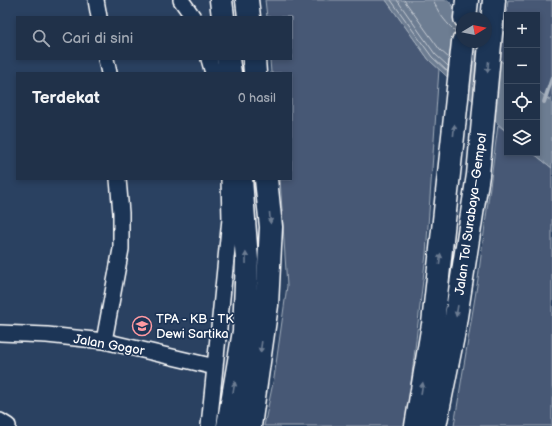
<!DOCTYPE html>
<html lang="id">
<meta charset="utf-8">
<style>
:root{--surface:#203149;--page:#2d3d53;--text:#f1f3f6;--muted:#a2a9b4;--line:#3d4c61}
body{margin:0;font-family:"Balsamiq Sans",sans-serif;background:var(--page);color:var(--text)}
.controls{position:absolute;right:12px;top:12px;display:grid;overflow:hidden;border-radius:0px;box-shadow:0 2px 6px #0003}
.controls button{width:36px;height:36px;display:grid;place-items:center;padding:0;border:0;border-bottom:1px solid var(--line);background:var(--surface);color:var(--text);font:20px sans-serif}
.compass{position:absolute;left:456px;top:12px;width:36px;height:36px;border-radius:50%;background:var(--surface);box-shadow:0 2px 6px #0003;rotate:80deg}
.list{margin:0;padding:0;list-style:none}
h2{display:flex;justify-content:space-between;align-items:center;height:52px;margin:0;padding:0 16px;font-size:17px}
h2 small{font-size:13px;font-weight:400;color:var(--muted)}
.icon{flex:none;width:22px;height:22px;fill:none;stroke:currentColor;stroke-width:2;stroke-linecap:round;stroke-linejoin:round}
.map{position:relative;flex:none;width:552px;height:426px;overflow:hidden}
.search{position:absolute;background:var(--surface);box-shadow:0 2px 6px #0003;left:16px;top:16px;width:276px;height:44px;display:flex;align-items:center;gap:10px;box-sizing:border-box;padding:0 14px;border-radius:0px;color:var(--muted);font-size:15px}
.panel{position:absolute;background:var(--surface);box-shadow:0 2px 6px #0003;left:16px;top:72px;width:276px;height:108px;border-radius:0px}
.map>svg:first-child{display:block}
.green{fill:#465975;stroke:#a2acba}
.water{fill:#6d7d92;stroke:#a7b1be}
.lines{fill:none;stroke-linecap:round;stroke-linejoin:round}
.shore{stroke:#c5cbd3;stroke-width:1}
.stream{stroke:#a7b1be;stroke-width:4}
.minor-casing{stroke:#fff;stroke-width:18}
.motorway-casing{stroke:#fff;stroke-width:25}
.minor{stroke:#1d3557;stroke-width:15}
.motorway{stroke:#1d3557;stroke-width:22}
.oneway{fill:#6c7c92}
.labels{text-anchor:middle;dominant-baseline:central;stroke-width:3.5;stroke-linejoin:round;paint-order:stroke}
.street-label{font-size:13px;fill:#fff;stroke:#1d3557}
.poi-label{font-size:13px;fill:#fff;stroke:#1d3557;text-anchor:start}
</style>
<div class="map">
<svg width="552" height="426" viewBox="0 0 552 426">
<rect width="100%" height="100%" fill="#2a4161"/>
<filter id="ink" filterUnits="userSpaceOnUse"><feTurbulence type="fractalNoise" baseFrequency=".025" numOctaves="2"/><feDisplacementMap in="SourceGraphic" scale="8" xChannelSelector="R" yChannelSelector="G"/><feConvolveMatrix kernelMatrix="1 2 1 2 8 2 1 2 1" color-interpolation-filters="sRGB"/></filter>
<g filter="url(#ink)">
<path class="green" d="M265 0H386L429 60 439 69 426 254 406 426H264L274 378 287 286 280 179H291V73H271L270 59H291V17H267Z
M508 0H552V102L537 90V15H507V66L500 60Z
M498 125 507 132V153H533L552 168V426H454L478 279Z"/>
<path class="water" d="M386 0H448L463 18H462V42H484L500 60 507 66V132L429 60Z
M537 90 552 102V168L533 153H537Z"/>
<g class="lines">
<path class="shore" d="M391 0 432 57 448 72
M397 0 435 54 448 66
M404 0 440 50 449 58
M434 0C435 10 449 27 457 32"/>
<path class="stream" d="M544 102 552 78"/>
<g class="minor-casing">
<path id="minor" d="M96 0 99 17
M181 0 193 17
M106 59 109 73
M209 59 213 73
M0 333 47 335 104 341 215 367
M104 341 121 249V213L118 179
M0 421 8 426
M209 426 230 219 229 179"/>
</g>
<g class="motorway-casing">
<path id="motorway" d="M221 0 223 17
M247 0 249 17
M465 18 467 0
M228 59 230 73
M254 59 255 73
M228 426 244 331 247 260 241 179
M250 426 267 305 271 227 266 179
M416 426 433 324 463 42
M435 426 453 336 478 175 494 0"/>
</g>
<use href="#minor" class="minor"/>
<use href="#motorway" class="motorway"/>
</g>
<defs><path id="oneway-solid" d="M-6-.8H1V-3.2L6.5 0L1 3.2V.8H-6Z"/></defs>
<g class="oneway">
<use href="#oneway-solid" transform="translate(488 67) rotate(95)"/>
<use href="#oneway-solid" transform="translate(454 130) rotate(-84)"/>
<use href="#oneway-solid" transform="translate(270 218) rotate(85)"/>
<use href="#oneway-solid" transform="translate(246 258) rotate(-91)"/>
<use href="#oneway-solid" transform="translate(440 259) rotate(-84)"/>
<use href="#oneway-solid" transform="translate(457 311) rotate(99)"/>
<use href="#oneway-solid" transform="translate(261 347) rotate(98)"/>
<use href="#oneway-solid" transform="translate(234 387) rotate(-80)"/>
<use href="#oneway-solid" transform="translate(422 388) rotate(-81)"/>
</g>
</g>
<defs>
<g id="school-ring" transform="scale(1)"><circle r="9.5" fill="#1d3557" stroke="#ff9aa2" stroke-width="1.5"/><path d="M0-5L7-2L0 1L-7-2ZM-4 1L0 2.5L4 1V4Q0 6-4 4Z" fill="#ff9aa2"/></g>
</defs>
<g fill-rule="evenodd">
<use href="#school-ring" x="142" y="326"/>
</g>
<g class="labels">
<g class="street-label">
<text transform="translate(471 214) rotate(-82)">Jalan Tol Surabaya–Gempol</text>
<text transform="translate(109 345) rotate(10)">Jalan Gogor</text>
</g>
<g class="poi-label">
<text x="156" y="319">TPA - KB - TK<tspan x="156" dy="15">Dewi Sartika</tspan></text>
</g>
</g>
</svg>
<div class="controls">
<button>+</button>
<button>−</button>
<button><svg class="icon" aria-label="locate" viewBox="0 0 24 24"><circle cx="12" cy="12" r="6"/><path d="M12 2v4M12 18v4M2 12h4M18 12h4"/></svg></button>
<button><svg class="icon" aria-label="layers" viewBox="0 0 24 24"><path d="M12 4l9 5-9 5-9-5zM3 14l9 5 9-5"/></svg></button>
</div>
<svg class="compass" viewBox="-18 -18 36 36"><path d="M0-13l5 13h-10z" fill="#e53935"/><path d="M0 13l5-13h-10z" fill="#a2a9b4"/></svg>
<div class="search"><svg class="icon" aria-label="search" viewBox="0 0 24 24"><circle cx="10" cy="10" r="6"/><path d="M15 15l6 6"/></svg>Cari di sini</div>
<section class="panel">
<h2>Terdekat<small>0 hasil</small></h2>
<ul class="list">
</ul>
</section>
</div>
